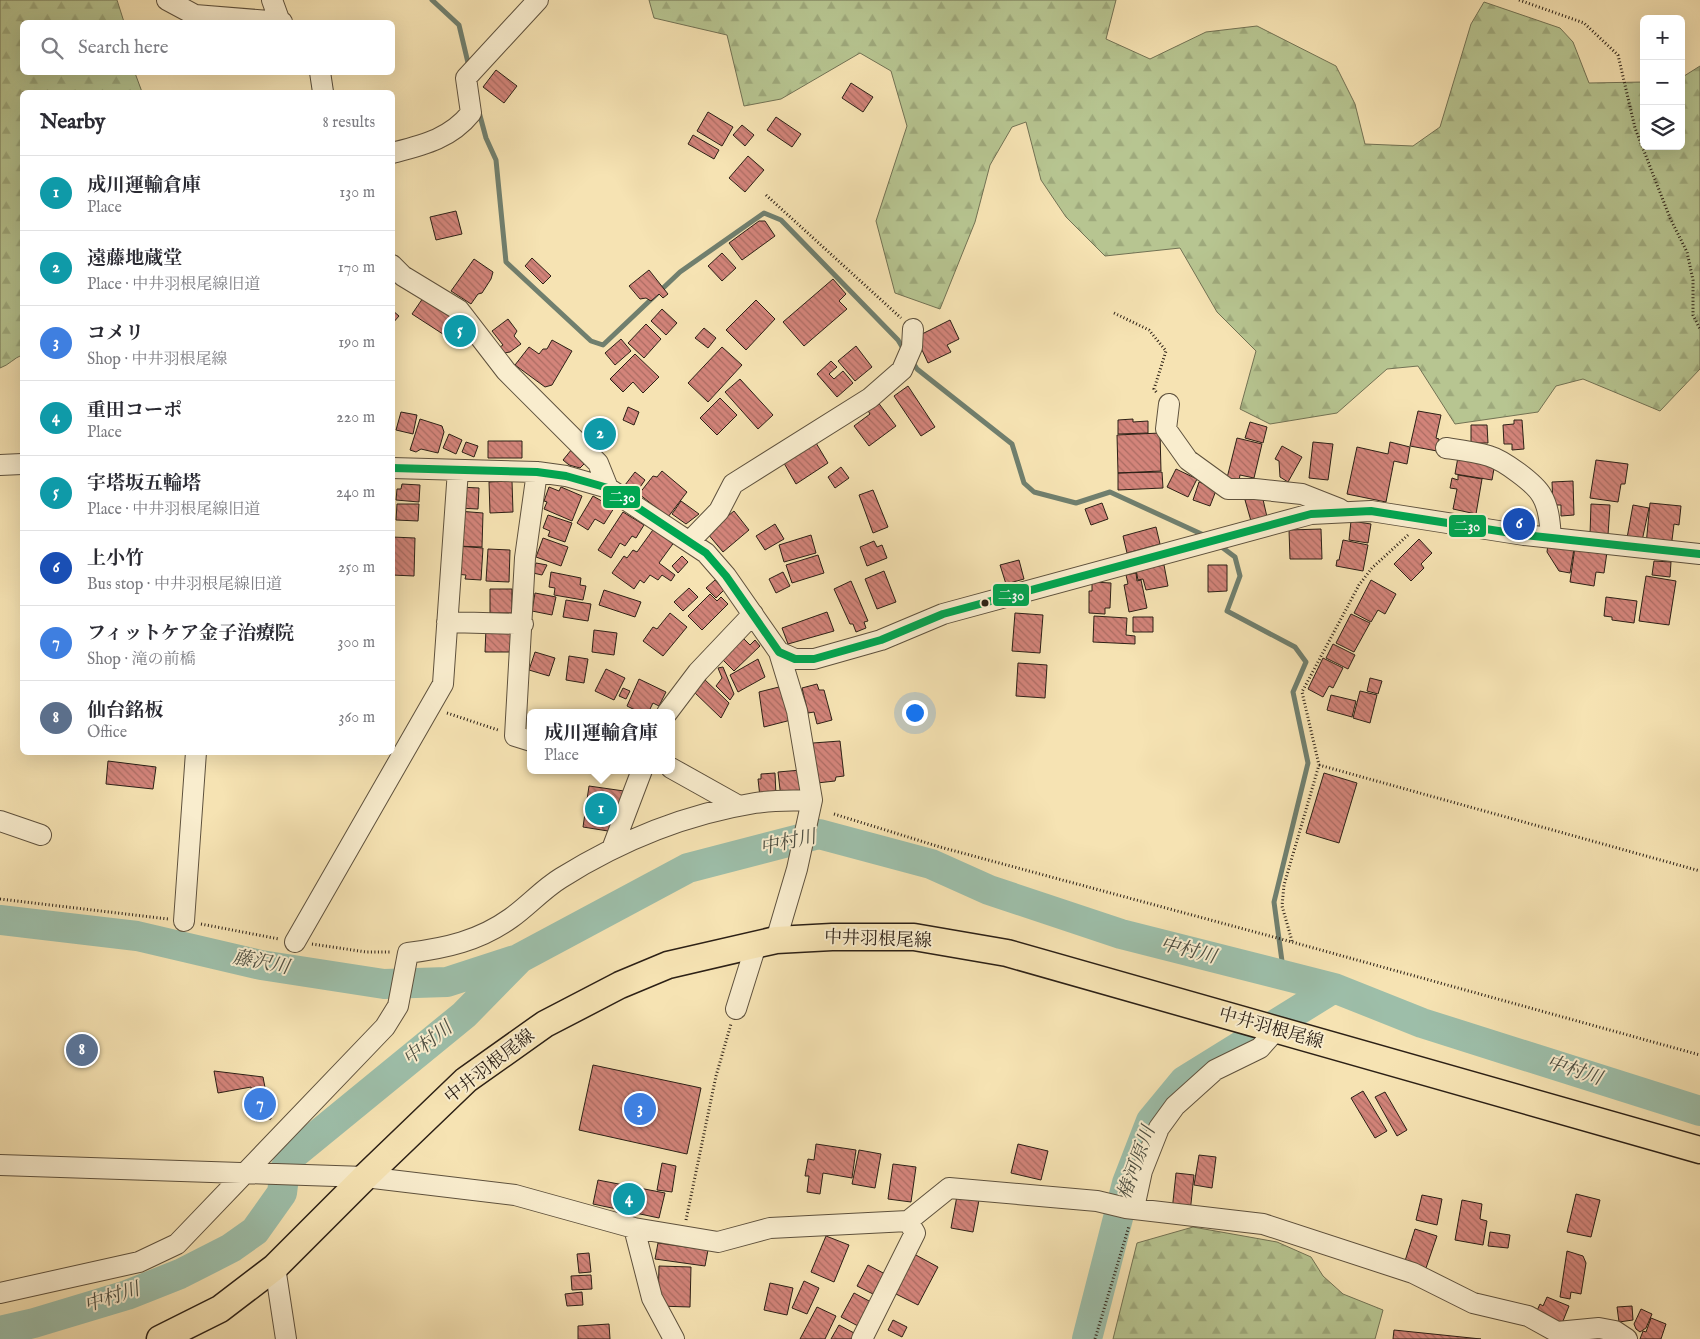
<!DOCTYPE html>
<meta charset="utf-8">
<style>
:root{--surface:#fff;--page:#f2f2f3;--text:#2b2b33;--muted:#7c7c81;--line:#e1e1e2;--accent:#8f2418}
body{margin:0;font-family:"IM FELL English","Noto Serif JP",serif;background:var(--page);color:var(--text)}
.controls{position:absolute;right:15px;top:15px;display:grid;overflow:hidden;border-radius:8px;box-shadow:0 5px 20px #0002}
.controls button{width:45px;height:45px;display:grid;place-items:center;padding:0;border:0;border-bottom:1px solid var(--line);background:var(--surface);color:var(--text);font:25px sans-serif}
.you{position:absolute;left:914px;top:712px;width:18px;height:18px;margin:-12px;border:4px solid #fff;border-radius:50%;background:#1a73e8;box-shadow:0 0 0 8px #1a73e833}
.badge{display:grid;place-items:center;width:32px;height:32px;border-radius:50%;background:var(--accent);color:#fff;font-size:16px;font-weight:700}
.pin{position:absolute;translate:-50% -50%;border:2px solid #fff;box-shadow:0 1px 5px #0006}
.popup{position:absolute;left:527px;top:709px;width:148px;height:65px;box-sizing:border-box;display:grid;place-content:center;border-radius:8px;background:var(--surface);filter:drop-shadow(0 1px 4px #0005);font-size:16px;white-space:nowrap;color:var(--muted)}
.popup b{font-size:19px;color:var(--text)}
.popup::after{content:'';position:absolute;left:50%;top:100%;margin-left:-10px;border:10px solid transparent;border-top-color:var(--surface)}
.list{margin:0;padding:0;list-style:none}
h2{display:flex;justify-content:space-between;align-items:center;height:65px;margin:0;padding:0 20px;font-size:21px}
h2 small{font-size:16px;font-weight:400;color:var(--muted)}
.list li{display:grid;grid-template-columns:32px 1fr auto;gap:15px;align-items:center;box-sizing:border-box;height:75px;padding:0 20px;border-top:1px solid var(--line)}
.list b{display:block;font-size:19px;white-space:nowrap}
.list p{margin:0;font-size:16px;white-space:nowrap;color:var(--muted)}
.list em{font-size:16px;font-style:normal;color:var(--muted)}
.icon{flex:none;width:28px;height:28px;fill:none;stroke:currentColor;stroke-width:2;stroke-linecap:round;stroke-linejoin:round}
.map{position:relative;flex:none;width:1700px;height:1339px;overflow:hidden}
.search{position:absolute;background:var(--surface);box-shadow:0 5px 20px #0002;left:20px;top:20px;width:375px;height:55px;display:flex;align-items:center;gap:12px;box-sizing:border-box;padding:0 18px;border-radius:8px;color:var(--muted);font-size:19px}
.panel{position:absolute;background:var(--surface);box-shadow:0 5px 20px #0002;left:20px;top:90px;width:375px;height:665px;border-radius:8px}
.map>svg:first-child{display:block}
.forest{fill:url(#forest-firs);stroke:#727254}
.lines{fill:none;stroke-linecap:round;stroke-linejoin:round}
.stream{stroke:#707f6e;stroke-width:5}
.river{stroke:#9dbea9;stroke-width:30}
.building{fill:url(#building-back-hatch);stroke:#2c2016}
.minor-casing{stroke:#5e513d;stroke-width:22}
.major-casing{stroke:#2c2016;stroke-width:29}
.path{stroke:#2c2016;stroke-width:3;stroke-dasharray:1 2.5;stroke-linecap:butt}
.minor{stroke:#f9edce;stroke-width:20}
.major{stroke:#f6e3b3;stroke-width:26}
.bus-1-casing{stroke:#f9edce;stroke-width:11}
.bus-1{stroke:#00a651;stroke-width:8}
.bus-dot{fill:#2c2016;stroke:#f9edce;stroke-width:2}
.labels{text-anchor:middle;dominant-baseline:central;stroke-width:4;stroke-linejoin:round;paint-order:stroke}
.street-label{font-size:18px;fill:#2c2016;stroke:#f9edce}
.water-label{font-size:19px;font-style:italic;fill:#4e4f42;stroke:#f9edce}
.line-badge{stroke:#f9edce;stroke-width:2}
.badge-label{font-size:14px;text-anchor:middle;font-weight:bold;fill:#fff}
</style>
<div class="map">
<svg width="1700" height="1339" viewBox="0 0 1700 1339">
<defs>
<pattern id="forest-firs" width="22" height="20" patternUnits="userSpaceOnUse" patternTransform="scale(1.25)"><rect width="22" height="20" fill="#b7c591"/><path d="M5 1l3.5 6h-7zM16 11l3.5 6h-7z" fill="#9ea97c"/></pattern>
<pattern id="building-back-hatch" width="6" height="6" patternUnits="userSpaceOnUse" patternTransform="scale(1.25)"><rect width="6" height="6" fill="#d3847a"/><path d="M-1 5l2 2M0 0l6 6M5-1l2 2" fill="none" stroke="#ab6c63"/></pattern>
</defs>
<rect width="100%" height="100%" fill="#f6e3b3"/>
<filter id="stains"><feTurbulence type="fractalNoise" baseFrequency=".004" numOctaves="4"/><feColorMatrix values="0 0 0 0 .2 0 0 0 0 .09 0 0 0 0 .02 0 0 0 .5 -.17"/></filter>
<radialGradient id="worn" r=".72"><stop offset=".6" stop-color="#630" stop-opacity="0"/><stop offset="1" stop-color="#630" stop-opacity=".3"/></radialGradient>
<path class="forest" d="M0 0H117L124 22H22V72L135 73 142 92H22V355C14 358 9 365 0 368Z
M649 0H1116L1106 39 1150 59 1206 32 1257 26 1336 66 1355 104 1365 144 1413 146 1440 127 1471 24 1484 2 1560 28 1573 42 1589 83 1644 82V146H1681V78L1700 66V369L1660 411 1583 379 1556 386 1538 412 1455 424 1418 366 1387 369 1337 413 1270 424 1240 409 1256 351 1217 312 1180 248 1105 256 1066 217 1041 180 1026 122 1012 127 990 165 975 222 940 309 895 293 876 221 907 126 891 71 860 53 781 99 744 106 727 35 654 18Z
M1193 1227 1277 1242 1311 1257 1323 1276 1343 1294 1383 1310 1375 1339H1113L1137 1243Z"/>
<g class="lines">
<path class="stream" d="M432 0 459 25 469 67
M479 112 486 138 496 160 506 262 591 341 603 345 680 272 764 213 781 220 898 340 904 350
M912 361 917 369 1012 444 1024 483 1034 492 1076 503 1110 492 1208 537
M1219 545 1235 557 1240 576 1227 611 1295 647 1306 662 1293 692 1308 763 1274 902 1284 976"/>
<path class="river" d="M0 920 137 936 261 965 384 984 447 982 515 960
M0 1331 34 1323 127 1295 180 1274 231 1248 255 1231 282 1193 285 1169 294 1154 464 1015 520 958 688 868 819 834 931 864 989 890 1121 934 1334 988 1422 1023 1700 1111
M1087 1339 1127 1183 1151 1121 1184 1081 1334 988"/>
</g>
<path class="building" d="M496 70 517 86 504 103 483 87Z
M851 83 873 97 863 112 842 98Z
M708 112 733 127 722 146 697 131Z
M776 117 801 134 792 147 767 130Z
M742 125 754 135 745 146 733 135Z
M693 135 719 150 714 159 688 144Z
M748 156 764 170 745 192 729 178Z
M456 211 462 234 436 240 430 217Z
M759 221H765L775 236 742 260 729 243Z
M722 253 736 268 722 281 708 266Z
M532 258 551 276 543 284 525 266Z
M474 259 493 272 491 279 482 293 478 294 471 304 451 291Z
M649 270 668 294 663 298 659 294 651 301 646 298 640 299 629 286Z
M833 279 846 294 839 301 847 309 804 346 783 322Z
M423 298 460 322 449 338 412 314Z
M756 300 775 319 746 350 726 330Z
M662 309 677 323 666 335 651 321Z
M392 310 399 316 392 324Z
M508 319 517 331 514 336 521 344 510 352 504 353 500 347 503 345 492 331Z
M950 320 959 339 947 345 951 352 928 363 916 337Z
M646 324 661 339 644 358 628 343Z
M704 328 716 338 708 348 695 338Z
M621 339 631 351 615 365 605 353Z
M552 340 572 351 552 385 545 387 515 365 529 347 539 354 543 349H547Z
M856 346 872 367 855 381 838 361Z
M722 347 742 365 708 402 688 383Z
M635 354 659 377 643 393 633 382 623 392 610 379Z
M831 361 837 367 829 374 834 379 843 371 853 383 837 397 817 374Z
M740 379 773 415 758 429 725 392Z
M908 386 935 427 921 436 894 396Z
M720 398 737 415 717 435 700 418Z
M877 401 896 426 869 446 854 426 870 414 867 409Z
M628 407 639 412 634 425 623 420Z
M1418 411 1441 415 1436 438 1439 439 1437 451 1410 446Z
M401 412 417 415 413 434 396 430Z
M420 419 442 426 444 432 438 453 421 449 416 452 410 450Z
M603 419 615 434 597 450 584 435Z
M1133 419V422L1148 421V433L1118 434V420Z
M1514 420H1522L1524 449 1512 450V444H1504L1503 425 1514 424Z
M1250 422 1267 427 1263 443 1245 438Z
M1471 425H1487L1488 443H1471Z
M1160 433 1161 471 1118 473 1117 435Z
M449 434 462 440 456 454 443 448Z
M813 438 828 463 796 484 781 458Z
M1237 438 1262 444 1254 478 1240 475 1239 481 1227 478Z
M488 441H522V458H488Z
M466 442 478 446 474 457 462 452Z
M1313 442 1333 444 1328 480 1309 478Z
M1390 442 1410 447 1407 464 1394 461 1386 502 1347 494 1357 447 1388 454Z
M1282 446 1302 457 1288 482 1280 477 1279 461 1275 459Z
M572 449 586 462 580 468 569 465 563 460Z
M1458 457 1495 463 1492 480 1455 474Z
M1596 460 1628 464 1625 484H1621L1618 502 1590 498Z
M841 467 849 478 835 488 828 477Z
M1176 469 1197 479 1188 497 1167 487Z
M662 471 687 492 668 517 639 494 653 476 657 477Z
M635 472 645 480 636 493 625 485Z
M1162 472 1163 488 1118 490V473Z
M1458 475 1482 479 1476 514 1453 509 1457 489 1450 488 1452 478 1458 480Z
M512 481 513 512 490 513 489 482Z
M1573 481 1574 515 1561 516V505H1553L1552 482Z
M1199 482 1217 488 1210 506 1193 500Z
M402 484 420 485 419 502 396 500 397 489H401Z
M459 487 479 488 478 509 458 508Z
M549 487 559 491 561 487 582 496 572 521 544 509 547 502 544 501Z
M873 490 888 527 873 533 859 495Z
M1262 495 1267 517 1251 521 1245 500Z
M593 496 614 508 604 524 595 519 588 530 577 523Z
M681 501 699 514 686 524 672 514Z
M1102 503 1108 519 1091 525 1085 509Z
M1650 503 1681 506 1679 525 1674 524 1671 548 1646 545Z
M397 504H419L418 521 396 520Z
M1591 504 1610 505 1608 535H1590Z
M1633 505 1649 508 1642 541 1627 538Z
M458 511 483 513 482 547 456 546Z
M734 511 749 530 723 552 707 533Z
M623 512 644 525 636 538 632 536 625 546 620 543 611 558 598 550Z
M548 515 572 523 565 542 548 536 550 531 543 528Z
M1351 521 1371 524 1368 543 1349 540Z
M775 524 784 539 765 550 756 536Z
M655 527 675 541 659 563 675 575 671 581 662 575 658 580 650 575 644 583 640 580 634 589 612 573 624 556 627 558 633 550 637 552Z
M1156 527 1160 544 1127 553 1123 536Z
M1321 529 1322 559H1290L1289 530Z
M811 535 816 553 784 562 779 545Z
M392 537 415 538 414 576 392 575Z
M543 538 568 547 561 566 536 557Z
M1419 539 1432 553 1421 564 1424 568 1411 581 1394 564Z
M1343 540 1368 545 1363 571 1336 566 1337 560H1339Z
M874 541 877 547 882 545 887 558 867 566 860 547Z
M1548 544 1574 549 1570 573 1559 571 1547 552Z
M457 546 483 548 481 580 465 579 466 575 455 574Z
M1575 547 1607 552 1604 573 1596 572 1594 586 1570 582Z
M488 549 510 550 509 582 486 581Z
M818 555 824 573 792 583 786 565Z
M682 556 688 562 678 573 672 566Z
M1019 560 1024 579 1006 584 1000 565Z
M1654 561 1671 562 1670 577 1652 575Z
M536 563 547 565 542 575 533 573Z
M1164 565 1168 586 1146 590 1143 579 1138 580 1136 570Z
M1208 565H1227V591L1208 592Z
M884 571 896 602 877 609 865 579Z
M551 572 581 578 580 585 586 586 583 600 554 595 555 588 549 587Z
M783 572 790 586 776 593 769 579Z
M1136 573 1137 581 1141 580 1147 608 1129 612 1124 585 1128 584 1126 575Z
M1646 576 1676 581 1669 625 1639 621Z
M715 580 724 590 716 598 706 588Z
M1371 580 1396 594 1385 614 1378 610 1371 622 1354 613Z
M851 581 868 621 864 622 866 628 856 632 853 624H850L834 589Z
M1092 582 1111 583 1110 608H1105V614L1089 613V591H1092Z
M689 588 698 597 683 611 674 602Z
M490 589H512V613H490Z
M604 590 641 602 635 617 599 605Z
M535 593 556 597 552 615 532 611Z
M710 594 717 601 721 597 728 604 702 630 688 616Z
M1606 597 1637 601 1634 623 1612 620V617L1604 616Z
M566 600 591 604 588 621 563 617Z
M827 612 834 631 788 644 782 628Z
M670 613 687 627 663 656 643 641 653 627 657 629Z
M1015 613 1043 615 1040 653 1012 651Z
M1351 614 1370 623 1354 652 1336 643Z
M1094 616 1127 618 1126 635 1135 636V644L1093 642Z
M1133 617H1153V632H1133Z
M486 628 511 633V652H485Z
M594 630 617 633 614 655 592 652Z
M741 636 750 645 755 640 760 646 734 671 719 656Z
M1333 644 1355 655 1348 669 1326 658Z
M535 652 555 658 549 676 529 670Z
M569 656 588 659 584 683 566 680Z
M1323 658 1343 668 1333 688 1329 686 1323 697 1308 689Z
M758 659 765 677 738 692 730 675Z
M1018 663 1047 665 1045 698 1016 696Z
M723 667 734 694 730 700 716 686 722 678 718 668Z
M606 669 625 678 614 700 595 691Z
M702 677 729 703 721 718 692 690Z
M1370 678 1382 681 1378 694 1367 691Z
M639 679 666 692 659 706 653 703 648 713H641L627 706Z
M817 684 819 690H824L832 720 817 724 814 712 808 713 802 688Z
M783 686 791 720 764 727 759 692Z
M623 688 630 691 626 699 619 696Z
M1360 691 1377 695 1370 723 1353 718Z
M1331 695 1356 701 1352 717 1327 710Z
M840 741 844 776 836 777 835 781 817 783 813 743Z
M108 761 156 767 153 789 106 784Z
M801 770 804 795 781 798 778 772Z
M775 773 776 796 760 797 758 779H761V774Z
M1324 773 1357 783 1339 843 1306 833Z
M589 786 624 791 608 831 583 827Z
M593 1065 701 1088 687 1154 579 1130Z
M214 1071 263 1077 271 1119 256 1121 251 1087 218 1093Z
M1363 1091 1387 1131 1375 1138 1351 1098Z
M1385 1092 1407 1130 1397 1136 1375 1097Z
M816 1144 856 1150 852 1178 823 1173 820 1194 807 1192 809 1176H805L808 1159 814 1160Z
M1018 1144 1048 1151 1041 1180 1011 1173Z
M859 1150 881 1154 875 1188 852 1184Z
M1199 1155 1216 1157 1212 1188 1194 1185Z
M662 1163 676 1166 672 1192 657 1190Z
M893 1164 916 1167 911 1202 888 1199Z
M1176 1173 1194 1175 1190 1213 1172 1211Z
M598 1180 665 1193 659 1218 593 1204Z
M1576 1194 1600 1200 1591 1237 1567 1232Z
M1422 1195 1442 1199 1437 1225 1416 1220Z
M957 1196 979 1200 973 1232 951 1228Z
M1462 1200 1482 1204 1480 1219 1487 1221 1483 1245 1455 1240Z
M1415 1229 1437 1236 1426 1268 1405 1261Z
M1490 1232 1510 1235 1508 1248 1488 1246Z
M826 1236 849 1245 834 1282 811 1272Z
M658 1243 708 1250 705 1266 655 1259Z
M1567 1251 1583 1256 1586 1263 1581 1294 1571 1292 1570 1299 1560 1297Z
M589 1253 591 1272 579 1273 577 1254Z
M914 1254 938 1267 918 1305 894 1293Z
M868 1265 887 1275 877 1296 857 1286Z
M659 1266 691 1267 690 1307 658 1306Z
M591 1275 592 1289 572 1290 571 1276Z
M804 1281 819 1288 807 1314 792 1308Z
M770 1283 793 1288 787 1315 764 1310Z
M582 1292 583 1305 567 1306 565 1294Z
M854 1293 871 1302 858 1326 841 1317Z
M1547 1297 1569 1306 1561 1326 1535 1315 1540 1304 1543 1306Z
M1632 1306 1633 1320 1619 1322 1617 1307Z
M817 1307 836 1316 825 1339H800Z
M1641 1309 1652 1314 1646 1328 1640 1332 1636 1329 1634 1324Z
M1651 1318 1666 1324 1661 1339H1640L1643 1331 1646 1332Z
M893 1320 907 1327 902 1337 888 1330Z
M609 1324 610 1339H578V1326Z
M839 1325 856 1334 854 1339H831Z
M1394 1330 1481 1339H1393Z"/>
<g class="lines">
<g class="minor-casing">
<path id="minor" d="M167 0 195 15 282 22
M272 0 280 22
M320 72 323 92
M392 153C423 145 450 139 471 113L466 78 538 0
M392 265 403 276 459 310 506 371 598 463 608 488
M1169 404 1166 429 1188 460 1228 489H1255L1302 494 1340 509
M1446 448C1460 450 1476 452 1489 456 1503 460 1535 483 1542 496 1549 508 1550 524 1551 538
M0 465 22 464
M392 468 537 472 566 476 608 488 706 553 726 576 779 652 795 659H814L881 640 943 614 1311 514 1371 511 1524 535 1700 554
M690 541 719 511 733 484 870 398 902 370 912 347 913 329
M447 622 523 624
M667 713 698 672 753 614
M531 741 515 736 525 558 537 472
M671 768 739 806
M0 821 41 835
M612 849 642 770
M184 921 196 752
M776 940 797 869 812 800 797 711 779 652
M295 942 443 684 458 470
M736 1009 756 945
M0 1165 365 1177 515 1195 634 1228 718 1242 770 1228 908 1221 949 1188 1097 1201 1126 1208 1263 1224 1413 1273 1473 1303 1528 1316 1557 1332 1599 1328 1615 1331 1627 1339
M1134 1208 1142 1171 1159 1128 1175 1106 1215 1070 1260 1048 1276 1030
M634 1228 652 1298 674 1339
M275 1267 286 1339
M0 1293 139 1262 177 1244 385 1027 398 1006 408 953C446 948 479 941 511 918 528 906 543 889 561 878 620 841 687 814 755 803 774 800 794 801 812 800
M862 1339 915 1233 908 1221"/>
</g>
<g class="major-casing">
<path id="major" d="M160 1339 220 1309 275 1267 365 1177 466 1080 545 1024 620 985 668 965 776 940 832 937H914L1007 953 1700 1150"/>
</g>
<path class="path" d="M1519 0 1584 23 1618 55 1635 128 1670 218 1687 252 1693 280V315L1700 329
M766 195 901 318
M1114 313 1149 330 1166 351 1154 389 1157 393
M447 713 498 730
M1319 765 1700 871
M834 814 940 847 1292 942 1700 1055
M0 899 168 919
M201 924 279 939
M1292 941 1282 906 1284 885 1319 765 1302 692 1359 585 1372 568 1408 535
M312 944 366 952H390
M686 1220 716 1076 731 1024
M1095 1339 1129 1226"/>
<use href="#minor" class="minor"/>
<use href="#major" class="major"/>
<g class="bus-1-casing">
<path id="bus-1" d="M392 468 537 472 566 476 608 488 706 553 726 576 779 652 795 659H814L881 640 943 614 1311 514 1371 511 1524 535 1700 554"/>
</g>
<use href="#bus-1" class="bus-1"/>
</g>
<circle class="bus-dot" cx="985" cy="603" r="4.5"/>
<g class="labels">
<g class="street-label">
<text transform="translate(878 940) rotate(2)">中井羽根尾線</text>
<text transform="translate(1271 1029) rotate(16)">中井羽根尾線</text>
<text transform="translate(490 1067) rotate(-38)">中井羽根尾線</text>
</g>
<g class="water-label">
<text transform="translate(788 843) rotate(-12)">中村川</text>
<text transform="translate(1188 951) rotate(14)">中村川</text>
<text transform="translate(261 963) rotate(11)">藤沢川</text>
<text transform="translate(428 1044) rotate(-39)">中村川</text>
<text transform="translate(1574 1071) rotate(18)">中村川</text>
<text transform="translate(1137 1163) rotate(-70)">椿河原川</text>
<text transform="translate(112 1298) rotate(-18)">中村川</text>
</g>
</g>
<g class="line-badge">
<rect x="602" y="485" width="39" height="24" rx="5" fill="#00a651"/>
<rect x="1448" y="514" width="39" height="24" rx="5" fill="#00a651"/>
<rect x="992" y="583" width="38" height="24" rx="5" fill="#00a651"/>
</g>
<g class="badge-label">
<text x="622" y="502">二30</text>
<text x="1467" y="531">二30</text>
<text x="1011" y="600">二30</text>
</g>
<rect width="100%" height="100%" filter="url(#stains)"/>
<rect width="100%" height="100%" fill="url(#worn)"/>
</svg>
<div class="controls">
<button>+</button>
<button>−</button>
<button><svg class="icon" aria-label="layers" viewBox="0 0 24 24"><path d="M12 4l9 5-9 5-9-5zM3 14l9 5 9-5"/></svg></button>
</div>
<div class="you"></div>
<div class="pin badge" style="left:601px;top:809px;background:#0f9aa8">1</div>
<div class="popup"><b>成川運輸倉庫</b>Place</div>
<div class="pin badge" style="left:600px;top:434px;background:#0f9aa8">2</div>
<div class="pin badge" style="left:640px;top:1109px;background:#3f7fe0">3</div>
<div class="pin badge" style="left:629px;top:1199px;background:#0f9aa8">4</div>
<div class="pin badge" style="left:460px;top:331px;background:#0f9aa8">5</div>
<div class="pin badge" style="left:1519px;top:524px;background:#1a4fb4">6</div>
<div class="pin badge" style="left:260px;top:1104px;background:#3f7fe0">7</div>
<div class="pin badge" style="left:82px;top:1050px;background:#5c6f8a">8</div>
<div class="search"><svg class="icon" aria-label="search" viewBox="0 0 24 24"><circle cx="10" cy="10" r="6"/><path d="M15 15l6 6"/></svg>Search here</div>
<section class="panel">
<h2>Nearby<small>8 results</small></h2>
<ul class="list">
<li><span class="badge" style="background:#0f9aa8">1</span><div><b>成川運輸倉庫</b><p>Place</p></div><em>130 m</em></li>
<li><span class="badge" style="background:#0f9aa8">2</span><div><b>遠藤地蔵堂</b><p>Place · 中井羽根尾線旧道</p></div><em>170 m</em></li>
<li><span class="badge" style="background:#3f7fe0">3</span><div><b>コメリ</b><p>Shop · 中井羽根尾線</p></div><em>190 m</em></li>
<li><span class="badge" style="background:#0f9aa8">4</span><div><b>重田コーポ</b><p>Place</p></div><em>220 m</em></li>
<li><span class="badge" style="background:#0f9aa8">5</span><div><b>宇塔坂五輪塔</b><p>Place · 中井羽根尾線旧道</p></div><em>240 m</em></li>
<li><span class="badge" style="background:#1a4fb4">6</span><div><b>上小竹</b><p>Bus stop · 中井羽根尾線旧道</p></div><em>250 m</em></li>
<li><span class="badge" style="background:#3f7fe0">7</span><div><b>フィットケア金子治療院</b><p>Shop · 滝の前橋</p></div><em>300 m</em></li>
<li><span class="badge" style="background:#5c6f8a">8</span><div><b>仙台銘板</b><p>Office</p></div><em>360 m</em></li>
</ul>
</section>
</div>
